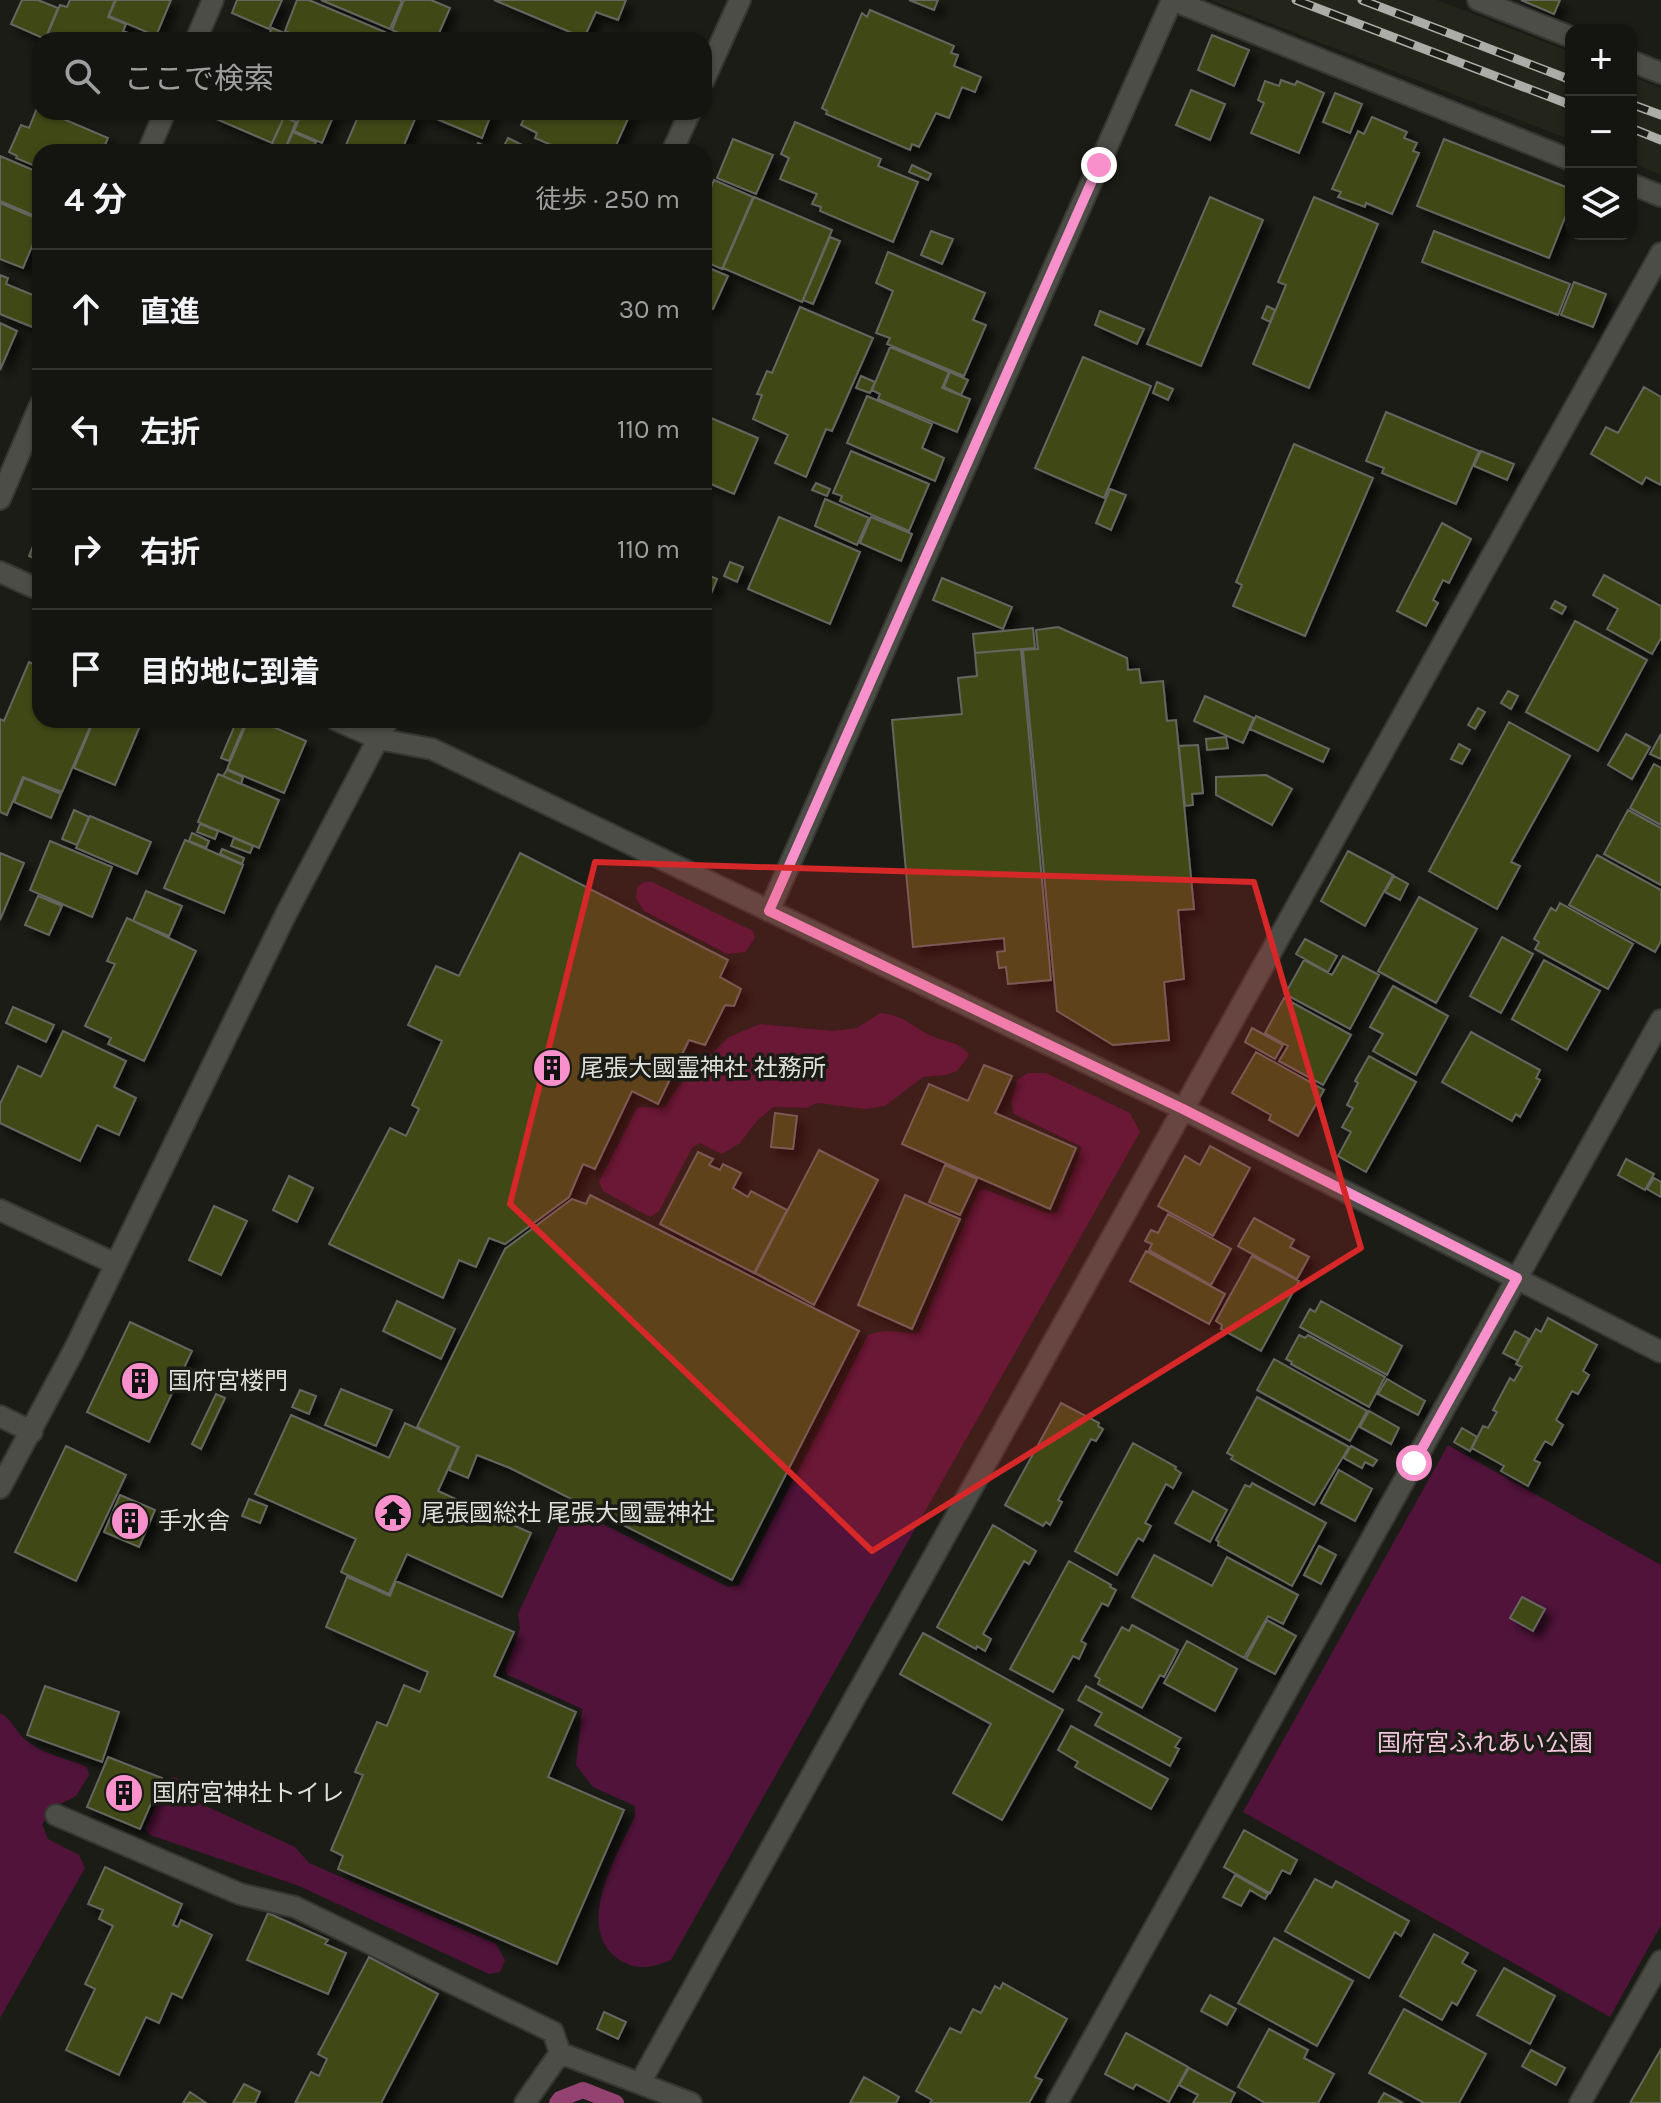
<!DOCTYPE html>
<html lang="ja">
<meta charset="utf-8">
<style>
:root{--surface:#141510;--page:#21221e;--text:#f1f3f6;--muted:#9d9f9f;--line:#333430}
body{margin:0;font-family:Karla,"Noto Sans JP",sans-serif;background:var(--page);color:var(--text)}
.controls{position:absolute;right:24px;top:24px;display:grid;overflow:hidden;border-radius:16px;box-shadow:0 2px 6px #0004}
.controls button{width:72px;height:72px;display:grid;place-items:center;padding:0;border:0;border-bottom:2px solid var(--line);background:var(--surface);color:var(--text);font:40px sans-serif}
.stop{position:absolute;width:24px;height:24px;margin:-18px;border:6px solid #f890cb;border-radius:50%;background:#fff}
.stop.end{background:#f890cb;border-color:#fff;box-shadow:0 2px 8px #0008}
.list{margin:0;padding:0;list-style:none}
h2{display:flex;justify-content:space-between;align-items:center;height:104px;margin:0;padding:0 32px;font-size:34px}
h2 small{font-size:26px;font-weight:400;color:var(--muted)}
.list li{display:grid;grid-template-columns:52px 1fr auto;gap:24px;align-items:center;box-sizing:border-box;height:120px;padding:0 32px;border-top:2px solid var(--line)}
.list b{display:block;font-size:30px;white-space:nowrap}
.list em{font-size:26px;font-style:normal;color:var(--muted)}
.icon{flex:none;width:44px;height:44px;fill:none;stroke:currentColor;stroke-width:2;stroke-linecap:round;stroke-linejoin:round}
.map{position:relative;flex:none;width:1661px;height:2103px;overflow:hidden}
.search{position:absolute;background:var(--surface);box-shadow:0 2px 6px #0004;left:32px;top:32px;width:680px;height:88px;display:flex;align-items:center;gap:20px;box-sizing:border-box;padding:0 28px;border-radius:24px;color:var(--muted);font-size:30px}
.panel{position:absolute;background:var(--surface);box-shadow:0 2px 6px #0004;left:32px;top:144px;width:680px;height:584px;border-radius:24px}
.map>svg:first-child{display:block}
.built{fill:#23251a}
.green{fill:#51133a}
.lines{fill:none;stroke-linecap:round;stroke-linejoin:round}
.stream{stroke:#934272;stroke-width:16}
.building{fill:#414812;stroke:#656660;stroke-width:2;filter:url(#shadow)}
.minor-casing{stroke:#363633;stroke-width:24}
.minor{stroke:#4c4d47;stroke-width:20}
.rail-casing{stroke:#acaca8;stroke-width:9}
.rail{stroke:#1b1c16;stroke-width:6;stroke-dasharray:18;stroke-linecap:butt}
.route{stroke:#f890cb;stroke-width:10}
.marked{fill:#d62828;fill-opacity:0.2;stroke:#d62828;stroke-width:6;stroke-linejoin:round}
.labels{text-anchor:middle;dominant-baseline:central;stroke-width:7;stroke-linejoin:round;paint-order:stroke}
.poi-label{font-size:24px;fill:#dededb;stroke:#1b1c16;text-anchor:start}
.park-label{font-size:24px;fill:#f2c3db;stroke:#1b1c16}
</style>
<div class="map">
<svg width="1661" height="2103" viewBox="0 0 1661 2103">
<defs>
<filter id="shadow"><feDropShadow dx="7" dy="7" stdDeviation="4" flood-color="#0009"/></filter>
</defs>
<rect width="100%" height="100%" fill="#1b1c16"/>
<path class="built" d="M1211 0H1437L1571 52V140Z
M1631 76 1661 88V175L1631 163Z"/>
<path class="green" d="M644 882H652L753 931 755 938 745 952 727 954 644 911 636 898 637 887Z
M880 1013C907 1016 912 1028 934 1037 948 1043 959 1041 969 1055L957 1071 946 1075 923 1077 885 1106 865 1109 818 1103 806 1108 773 1107 756 1122 740 1143 722 1154 699 1143 692 1148 659 1211 650 1217 603 1191 599 1181 637 1108C647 1105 657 1110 665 1106L701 1056 711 1054 729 1037 760 1024 833 1031 857 1028Z
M1028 1073H1046L1130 1113 1140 1132 671 1960C652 1968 636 1971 618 1959 573 1927 618 1853 635 1816V1806L593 1787 576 1765 582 1709 508 1675 505 1670 520 1628 518 1614 566 1511H577L728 1587 739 1585 868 1335C891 1327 900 1335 919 1332L978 1191 984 1189 1047 1213 1057 1212 1082 1147 1014 1114 1011 1103 1017 1080Z
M1448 1445 1661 1565V1925L1610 2017 1243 1812Z
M0 1713C12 1719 16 1733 27 1741 42 1754 69 1759 87 1767L89 1775 76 1796 58 1805 42 1824 48 1839 79 1855 85 1868 0 2018Z
M176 1777 197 1802 295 1847 309 1863 496 1944 505 1960 500 1972 489 1974 299 1886 150 1835 145 1829 168 1779Z"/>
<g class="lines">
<path class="stream" d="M557 2103 560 2099 583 2090 616 2103"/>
</g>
<path class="building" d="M22 0H38L58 8 45 39 11 24Z
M70 0H115L108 17 126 24 123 31 144 40H45L60 5 67 7Z
M116 0H171L156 36 109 16Z
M237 0H282L269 29 232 13Z
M297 0H309L385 32 382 40H307L285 31Z
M321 0H399L402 1 390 29Z
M404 0H431L450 8 436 40H416L392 30Z
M494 0H626L618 20 596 12 584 38Z
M909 0H938L934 10Z
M1521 0H1560L1554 14Z
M870 10 954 46 951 53 958 55 954 66 981 77 975 92 962 87 949 118 936 113 919 147 912 144 910 150 826 114 827 111 822 108 862 13 867 17Z
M272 28 301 40H266Z
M1212 35 1249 50 1234 86 1198 70Z
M1281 80 1295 85 1297 81 1324 93 1299 153 1251 133 1264 103 1258 100 1265 81 1279 86Z
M1191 90 1225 104 1210 140 1176 125Z
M1335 93 1362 104 1350 133 1323 122Z
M37 108 40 112H47L108 138 102 152H40V168L16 158 17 156 9 152 21 125 29 128Z
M213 112H302L297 123 284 117 272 143 214 118 216 113Z
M302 112H335L322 143 294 131Z
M360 112H418L401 152H343Z
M420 112H492L482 138Z
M527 112 545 116 547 112H631L613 152H567L535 138 537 133 521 125Z
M284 117 296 122 285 149 272 144Z
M1372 117 1407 132 1404 138 1417 143 1413 151 1419 153 1392 214 1366 203 1365 207 1338 197 1341 192 1332 189 1358 131 1364 134Z
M795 122 881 159 878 166 918 182 893 242 820 211 821 207 812 204 817 194 780 179 789 158 781 154Z
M293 132 316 142 311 152 285 150Z
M508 138 536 152H501Z
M733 139 773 155 756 194 717 178Z
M1444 139 1571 189V202L1549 258 1417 206Z
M478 143 497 152H474Z
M0 156 40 173V218L0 201Z
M912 165 931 174 928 180 909 172Z
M714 180 753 197 722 269 704 261V204Z
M754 197 832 230 802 302 723 268Z
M1210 197 1263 220 1201 366 1147 344Z
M1314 197 1378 224 1309 388 1253 364 1286 285 1278 282Z
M0 203 40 220V227L23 268 0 259Z
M931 231 953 239 942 264 921 255Z
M1434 231 1570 284 1558 315 1422 262Z
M830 237 840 241 813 304 803 300Z
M888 252 985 293 973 320 986 325 964 376 887 344 890 338 876 333 893 291 876 283Z
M704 266 728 276 713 309 704 305Z
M0 275 8 278 6 284 40 298V321L37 329 0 314Z
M1574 282 1606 294 1593 327 1561 315Z
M1267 306 1275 310 1270 322 1262 318Z
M800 307 873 338 832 431 826 429 806 477 775 463 788 435 753 419 762 395 757 394 767 371 772 373Z
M1100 311 1144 329 1137 344 1095 325Z
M0 323 17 331 0 370Z
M890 347 949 372 942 388 970 399 957 432 878 399 880 394 872 390Z
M1083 357 1151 386 1104 498 1035 468Z
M950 372 968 380 961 395 944 387Z
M861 376 875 382 870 393 856 388Z
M1157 382 1173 389 1168 400 1153 393Z
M1644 387 1661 397V485L1646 477 1642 484 1591 454 1606 427 1618 433Z
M867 396 932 424 922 448 944 458 935 481 847 443Z
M1386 412 1479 451 1456 504 1382 473 1384 468 1366 461Z
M704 415 758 438 734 494 704 481Z
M1294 444 1373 478 1305 636 1233 606 1242 585 1236 582Z
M851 451 929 484 909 531 840 501 842 496 833 493Z
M1481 451 1514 464 1507 480 1474 466Z
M816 483 830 489 827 496 812 490Z
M1110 489 1126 495 1111 530 1096 523Z
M825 499 869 518 857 545 815 526Z
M779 517 860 552 830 624 748 589Z
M871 517 912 534 901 561 860 543Z
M1442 523 1471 539 1449 583 1443 580 1433 600 1438 603 1426 626 1397 611Z
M40 529V561L29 556Z
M730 562 743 567 737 582 724 576Z
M708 575 717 579 711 594 704 591Z
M1604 575 1661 606V638L1652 654 1607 629 1618 609 1593 595Z
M942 578 1012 607 1003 629 933 600Z
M1555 601 1566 607 1562 614 1551 608Z
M1575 621 1647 660 1598 751 1526 712Z
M1058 627 1127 658 1128 670 1139 669 1141 683 1163 681 1167 721 1176 720 1194 909 1178 910 1184 979 1164 982 1169 1040 1113 1045 1057 1011 1023 650 1038 649 1036 630Z
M1033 628 1035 648 975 653 973 634Z
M1021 649 1051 980 1008 984 1006 967 999 968 997 952 1005 951 1004 938 913 947 892 720 962 714 958 678 977 676 975 653Z
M29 662 40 667V720H93L62 792 23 777 7 815 0 812V719L4 721Z
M1508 691 1518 696 1511 709 1501 703Z
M1205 696 1254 718 1243 743 1194 721Z
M1478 708 1485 712 1475 729 1468 725Z
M1256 716 1329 749 1323 762 1250 729Z
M94 720H124L140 726 115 785 74 768Z
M237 720 246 721 229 761 221 758Z
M248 720H257L306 741 284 793 227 769Z
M1509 722 1570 756 1511 862 1520 866 1497 909 1429 871Z
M1626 734 1650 747 1632 779 1608 765Z
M1661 734V759L1650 754Z
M1226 737 1228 748 1207 750 1206 739Z
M1459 744 1470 750 1462 764 1451 759Z
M1198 745 1203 793 1192 794 1193 805 1185 806 1179 746Z
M1654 764 1661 768V825L1630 808Z
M227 770 243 777 241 784 223 776Z
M218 774 279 800 259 848 198 822Z
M1266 775 1292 789 1272 825 1216 795V777Z
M24 778 61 794 51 818 14 802Z
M74 810 89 817 77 845 62 839Z
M1628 810 1661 828V885L1604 854Z
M90 816 151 842 137 874 76 848Z
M200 824 218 831 215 839 197 832Z
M192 833 209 841 206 848 189 841Z
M234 838 253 846 250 853 231 846Z
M185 840 243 865 224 913 164 888Z
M50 841 112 867 92 917 30 890Z
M222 849 244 858 242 864 220 854Z
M1348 851 1393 875 1365 926 1321 901Z
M0 853 24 863 0 920Z
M520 853 728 960 720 977 741 989 734 1006 725 1005 705 1045 689 1040 658 1104 632 1091 595 1169 583 1164 569 1197 505 1244 489 1238 476 1267 459 1260 443 1298 329 1244 390 1128 406 1136 419 1109 412 1105 442 1041 408 1025 436 966 459 976Z
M1597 855 1661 890V941L1655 952 1569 905Z
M1394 876 1408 884 1400 900 1385 892Z
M146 891 182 906 169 936 133 921Z
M38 896 62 906 49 935 25 925Z
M1419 897 1477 929 1436 1003 1378 971Z
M1560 903 1633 944 1608 989 1535 949 1539 942 1534 939 1551 908 1556 911Z
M127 918 196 951 144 1061 108 1044 111 1038 85 1026 115 964 107 961Z
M1502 937 1533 954 1501 1013 1470 996Z
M1305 939 1337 956 1328 972 1296 954Z
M1343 956 1379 975 1350 1029 1285 994 1304 960 1332 975Z
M1544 960 1600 991 1567 1050 1512 1019Z
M1393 986 1448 1016 1416 1075 1373 1051 1383 1034 1370 1027Z
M1284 998 1351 1035 1323 1085 1279 1061 1288 1046 1265 1033Z
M13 1007 54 1025 46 1042 6 1023Z
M1252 1028 1283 1045 1275 1059 1245 1042Z
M63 1031 126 1061 114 1087 136 1098 119 1135 97 1125 80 1161 0 1123V1104L18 1066 41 1077Z
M1471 1032 1540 1070 1536 1078 1540 1080 1520 1117 1516 1114 1512 1121 1442 1082Z
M1256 1052 1324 1090 1298 1136 1269 1120 1271 1115 1232 1093Z
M1369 1056 1416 1082 1366 1172 1338 1156 1351 1132 1342 1127 1353 1108 1347 1105 1358 1083 1355 1081Z
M984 1065 1012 1076 995 1113 1076 1148 1050 1209 902 1144 929 1084 968 1101Z
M775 1113 797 1116 793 1149 771 1147Z
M1210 1146 1250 1168 1213 1236 1158 1206 1185 1156 1200 1165Z
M819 1150 878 1180 814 1305 755 1273Z
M698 1152 713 1159 709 1165 720 1170 723 1164 741 1173 733 1188 748 1197 751 1191 787 1210 754 1273 660 1224Z
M1626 1159 1654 1174 1645 1190 1618 1175Z
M945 1165 977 1179 960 1215 929 1202Z
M289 1176 313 1188 297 1222 273 1210Z
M1654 1178 1661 1182V1197L1647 1189Z
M590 1195 859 1331 732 1580 510 1468 477 1455 468 1478 449 1470 459 1447 417 1427 505 1249 572 1199 586 1204Z
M905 1195 960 1219 912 1329 858 1305Z
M214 1206 247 1221 221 1275 189 1260Z
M1168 1214 1231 1249 1211 1285 1149 1250 1152 1244 1145 1241 1151 1230 1158 1233Z
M1254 1218 1294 1240 1290 1247 1309 1257 1297 1279 1238 1246Z
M1146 1251 1225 1294 1209 1324 1130 1281Z
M1252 1256 1299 1281 1261 1351 1221 1329 1222 1325 1216 1321Z
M397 1301 455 1329 441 1359 383 1331Z
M1321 1301 1402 1346 1387 1375 1300 1327 1310 1309 1315 1312Z
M1548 1318 1597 1345 1583 1371 1589 1375 1578 1394 1572 1391 1556 1420 1563 1425 1552 1445 1545 1441 1534 1460 1540 1463 1528 1486 1501 1471 1504 1466 1472 1448 1483 1426 1488 1428 1497 1412 1493 1410 1510 1378 1514 1381 1522 1367 1516 1364 1536 1329 1541 1332Z
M130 1322 192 1351 149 1442 87 1412Z
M1515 1331 1529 1339 1518 1361 1503 1353Z
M1299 1335 1305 1338 1308 1335 1385 1377 1369 1407 1291 1364 1292 1362 1286 1359Z
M1274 1359 1367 1411 1350 1441 1257 1390Z
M1387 1379 1425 1401 1418 1415 1378 1394Z
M341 1389 392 1410 376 1446 325 1425Z
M300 1390 316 1396 309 1414 292 1407Z
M216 1394 225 1398 201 1449 192 1444Z
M1257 1397 1349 1447 1314 1505 1231 1459 1233 1456 1227 1453Z
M1061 1403 1099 1423 1098 1426 1103 1429 1096 1441 1091 1439 1058 1500 1062 1502 1050 1525 1046 1522 1043 1526 1005 1505Z
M1369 1411 1399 1428 1391 1444 1360 1427Z
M291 1415 389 1458 405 1423 458 1447 438 1491 531 1533 502 1597 407 1554 389 1594 341 1572 356 1539 255 1494Z
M1462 1428 1477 1437 1470 1451 1454 1442Z
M1133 1443 1176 1467 1175 1469 1181 1473 1173 1488 1166 1484 1145 1523 1151 1526 1143 1541 1138 1538 1117 1575 1075 1551Z
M66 1446 126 1475 76 1581 15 1552Z
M1351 1446 1377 1460 1373 1466 1365 1462 1362 1468 1344 1458Z
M1339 1470 1372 1489 1355 1521 1321 1503Z
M1252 1483 1326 1523 1292 1586 1218 1545 1219 1542 1216 1540 1245 1485 1250 1487Z
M1193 1491 1227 1510 1210 1542 1175 1523Z
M120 1495 155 1510 139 1547 104 1532Z
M249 1499 267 1506 260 1523 242 1516Z
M993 1525 1036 1551 1029 1564 1024 1561 983 1634 991 1639 985 1651 977 1646 976 1649 937 1627Z
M1319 1546 1336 1555 1321 1584 1304 1575Z
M1154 1555 1212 1586 1227 1557 1298 1595 1283 1624 1268 1616 1244 1658 1132 1597Z
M1069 1561 1111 1585 1110 1587 1116 1590 1108 1606 1102 1603 1081 1641 1086 1644 1079 1659 1073 1656 1053 1692 1010 1669Z
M347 1577 390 1596 396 1581 514 1632 494 1676 576 1712 548 1777 624 1810 557 1964 338 1869 343 1856 331 1850 363 1775 355 1772 377 1722 387 1726 404 1685 420 1692 428 1672 326 1627Z
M1522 1597 1545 1609 1533 1631 1510 1618Z
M1267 1620 1296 1636 1275 1674 1246 1659Z
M1132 1625 1178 1650 1164 1677 1160 1675 1142 1708 1098 1684 1100 1679 1095 1676 1122 1627 1129 1631Z
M923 1633 1063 1710 1002 1820 953 1793 991 1724 900 1674Z
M1187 1641 1237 1669 1215 1711 1164 1683Z
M45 1686 119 1712 102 1762 27 1735Z
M1086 1686 1181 1738 1175 1747 1179 1749 1170 1766 1095 1725 1102 1713 1078 1700Z
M1071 1726 1168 1779 1151 1809 1075 1767 1078 1762 1058 1750Z
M108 1757 162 1778 140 1829 87 1807Z
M1244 1830 1297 1860 1290 1874 1282 1870 1270 1893 1224 1867Z
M105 1867 182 1904 173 1925 178 1927 181 1920 212 1935 182 1998 172 1993 159 2023 146 2017 119 2075 66 2050 95 1989 85 1984 113 1926 99 1919 103 1910 88 1904Z
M1235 1875 1268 1894 1265 1899 1250 1890 1241 1906 1223 1897Z
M1315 1879 1332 1888 1336 1881 1409 1921 1401 1936 1395 1932 1369 1978 1285 1931Z
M268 1913 328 1940 325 1944 346 1953 328 1994 247 1960Z
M1434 1934 1468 1953 1462 1963 1476 1971 1457 2005 1452 2002 1442 2020 1400 1996Z
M1274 1938 1353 1981 1317 2046 1238 2003Z
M369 1957 438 1994 381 2103H295L311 2072 319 2076 327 2059 318 2054Z
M1504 1968 1555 1996 1530 2044 1477 2015Z
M1003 1983 1067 2019 1035 2077 1042 2080 1029 2103H930L932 2100 916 2091 950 2028 961 2033 973 2009 981 2013 995 1986 1000 1989Z
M1210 1995 1236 2009 1227 2025 1201 2011Z
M1404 2009 1486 2054 1459 2103H1424L1369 2073Z
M604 2012 626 2022 618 2039 597 2029Z
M1269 2029 1308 2050 1304 2058 1334 2074 1318 2103H1265L1238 2087Z
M1126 2033 1188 2067 1169 2102 1136 2084 1133 2089 1105 2074Z
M1661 2049V2103H1630Z
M1531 2050 1565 2068 1556 2085 1522 2066Z
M1189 2068 1235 2093 1230 2103H1193L1198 2095 1179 2085Z
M864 2077 899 2097 896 2103H850Z
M244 2084 260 2092 255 2103H233Z
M190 2092 206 2103H183Z
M1384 2093 1403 2103H1378Z"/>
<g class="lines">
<g class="minor-casing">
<path id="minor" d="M1172 0 1571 160
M1478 0 1571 37
M196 40 213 0
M1631 61 1661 73
M704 80 740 0
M148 152 165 112
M672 152 690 112
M1631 184 1661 196
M0 499 40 405
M0 572 40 590
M336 720 379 739 432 749 597 828 1183 1109 1661 1352
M769 911 1172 0
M0 1210 116 1264
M0 1416 32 1432
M0 1488 74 1350 286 914 388 720
M56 1815 240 1894 295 1907 553 2032 560 2053
M640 2083 1661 253
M525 2103 560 2053 691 2103
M1057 2103 1661 1020
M1580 2103 1661 1961"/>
</g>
<use href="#minor" class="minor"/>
<g class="rail-casing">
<path id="rail" d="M1296 0 1571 105
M1362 0 1571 80
M1631 104 1661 115
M1631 128 1661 140"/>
</g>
<use href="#rail" class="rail"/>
</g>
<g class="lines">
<path class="route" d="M1099 165 769 911 1183 1109 1517 1278 1414 1463"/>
</g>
<path class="marked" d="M595 862 1254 882 1361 1248 872 1551 510 1204Z"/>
<defs>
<g id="building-disc" transform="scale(2)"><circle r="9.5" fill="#f890cb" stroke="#1b1c16"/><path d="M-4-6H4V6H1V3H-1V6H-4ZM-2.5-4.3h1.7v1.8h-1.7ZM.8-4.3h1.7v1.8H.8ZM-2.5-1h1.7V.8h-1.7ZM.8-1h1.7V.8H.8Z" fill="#111"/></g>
<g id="temple-disc" transform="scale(2)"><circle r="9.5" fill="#f890cb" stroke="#1b1c16"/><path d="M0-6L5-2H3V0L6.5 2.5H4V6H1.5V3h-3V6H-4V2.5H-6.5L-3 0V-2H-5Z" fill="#111"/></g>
</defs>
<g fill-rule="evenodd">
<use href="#building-disc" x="552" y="1068"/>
<use href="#building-disc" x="140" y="1381"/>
<use href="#temple-disc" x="393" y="1513"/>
<use href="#building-disc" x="130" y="1521"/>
<use href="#building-disc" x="124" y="1793"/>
</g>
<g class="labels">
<g class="poi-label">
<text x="580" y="1068">尾張大國霊神社 社務所</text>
<text x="168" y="1381">国府宮楼門</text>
<text x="421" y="1513">尾張國総社 尾張大國霊神社</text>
<text x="158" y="1521">手水舎</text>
<text x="152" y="1793">国府宮神社トイレ</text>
</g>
<g class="park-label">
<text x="1485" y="1743">国府宮ふれあい公園</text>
</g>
</g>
</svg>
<div class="controls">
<button>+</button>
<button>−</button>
<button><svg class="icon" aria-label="layers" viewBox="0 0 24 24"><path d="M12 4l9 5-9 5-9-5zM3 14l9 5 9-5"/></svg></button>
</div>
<div class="stop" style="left:1414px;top:1463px"></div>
<div class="stop end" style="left:1099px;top:165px"></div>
<div class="search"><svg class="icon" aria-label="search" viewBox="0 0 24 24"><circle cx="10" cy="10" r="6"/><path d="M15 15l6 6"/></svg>ここで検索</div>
<section class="panel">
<h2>4 分<small>徒歩 · 250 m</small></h2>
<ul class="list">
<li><svg class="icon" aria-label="ahead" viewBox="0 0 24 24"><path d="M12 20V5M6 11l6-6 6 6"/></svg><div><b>直進</b></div><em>30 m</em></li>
<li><svg class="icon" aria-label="left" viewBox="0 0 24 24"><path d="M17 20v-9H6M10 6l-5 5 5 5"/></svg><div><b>左折</b></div><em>110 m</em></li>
<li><svg class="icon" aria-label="right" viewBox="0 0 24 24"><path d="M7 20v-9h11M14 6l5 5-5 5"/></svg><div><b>右折</b></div><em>110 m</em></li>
<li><svg class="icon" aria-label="arrive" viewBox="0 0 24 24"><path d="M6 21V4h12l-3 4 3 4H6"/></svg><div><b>目的地に到着</b></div></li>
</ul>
</section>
</div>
